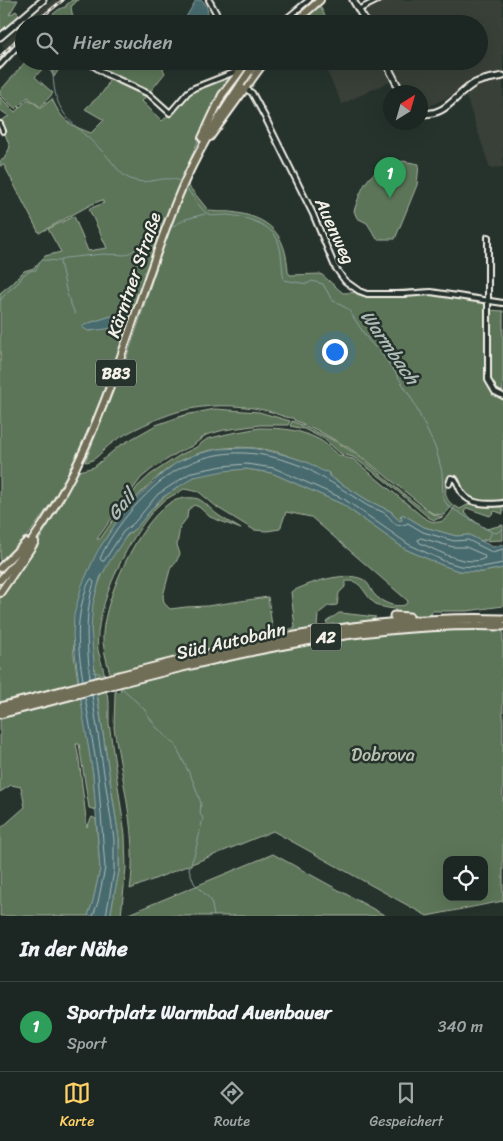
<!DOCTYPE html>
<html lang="de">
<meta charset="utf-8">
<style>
:root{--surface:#1c2622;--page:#252e2a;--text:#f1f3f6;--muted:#a0a5a5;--line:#3a4340;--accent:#ffd166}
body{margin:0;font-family:Sriracha,sans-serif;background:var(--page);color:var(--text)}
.controls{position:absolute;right:15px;bottom:15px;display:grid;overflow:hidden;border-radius:10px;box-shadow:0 5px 20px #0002}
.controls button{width:45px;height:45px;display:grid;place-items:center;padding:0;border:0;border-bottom:1px solid var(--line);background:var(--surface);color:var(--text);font:25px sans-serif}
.compass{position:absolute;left:383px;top:85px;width:45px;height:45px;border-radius:50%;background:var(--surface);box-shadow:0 5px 20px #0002;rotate:37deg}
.you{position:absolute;left:334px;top:351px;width:18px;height:18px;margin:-12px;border:4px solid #fff;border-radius:50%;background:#1a73e8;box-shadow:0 0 0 8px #1a73e833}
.badge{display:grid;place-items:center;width:32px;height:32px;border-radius:50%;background:var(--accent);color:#fff;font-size:16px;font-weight:700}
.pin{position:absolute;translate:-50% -41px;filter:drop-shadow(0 1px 2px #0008)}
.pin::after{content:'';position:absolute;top:26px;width:18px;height:15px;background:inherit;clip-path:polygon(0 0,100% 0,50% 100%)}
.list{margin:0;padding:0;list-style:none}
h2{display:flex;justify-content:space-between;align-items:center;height:65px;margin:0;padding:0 20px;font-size:21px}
h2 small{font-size:16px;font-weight:400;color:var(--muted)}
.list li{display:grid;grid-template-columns:32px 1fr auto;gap:15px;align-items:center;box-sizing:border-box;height:90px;padding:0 20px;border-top:1px solid var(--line)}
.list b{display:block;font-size:19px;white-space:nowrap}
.list p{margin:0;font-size:16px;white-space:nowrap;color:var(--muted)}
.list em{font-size:16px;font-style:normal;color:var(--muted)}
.icon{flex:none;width:28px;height:28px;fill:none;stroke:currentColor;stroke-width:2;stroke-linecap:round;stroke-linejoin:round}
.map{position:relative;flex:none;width:503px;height:916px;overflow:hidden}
.search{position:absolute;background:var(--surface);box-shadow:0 5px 20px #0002;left:15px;right:15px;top:15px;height:55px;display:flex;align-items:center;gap:12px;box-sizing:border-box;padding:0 18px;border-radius:28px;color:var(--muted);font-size:19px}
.sheet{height:155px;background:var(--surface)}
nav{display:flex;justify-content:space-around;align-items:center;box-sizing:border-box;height:70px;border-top:1px solid var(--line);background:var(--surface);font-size:14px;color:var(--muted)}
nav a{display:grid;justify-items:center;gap:2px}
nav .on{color:var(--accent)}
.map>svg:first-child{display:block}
.built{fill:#393f37}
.green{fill:#5b7459;stroke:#a8b2a0;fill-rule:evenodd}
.water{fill:#476a6e;stroke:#8ca09f}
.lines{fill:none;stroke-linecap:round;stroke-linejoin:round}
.shore{stroke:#afbbb7;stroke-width:1}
.stream{stroke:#8ca09f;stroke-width:1}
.minor-casing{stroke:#f4f1e8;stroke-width:8}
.tertiary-casing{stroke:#f4f1e8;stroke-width:9}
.primary-casing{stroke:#f4f1e8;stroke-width:10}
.motorway-casing{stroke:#f4f1e8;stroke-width:11}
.minor{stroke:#26332d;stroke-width:4}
.tertiary{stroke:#26332d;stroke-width:5}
.primary{stroke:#716e59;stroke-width:6}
.motorway{stroke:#716e59;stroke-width:7}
.rail-casing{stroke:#f4f1e8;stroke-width:3}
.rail{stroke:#26332d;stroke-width:1;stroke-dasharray:4;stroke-linecap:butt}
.primary-bridge-casing{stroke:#f4f1e8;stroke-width:10;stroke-linecap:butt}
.primary-bridge{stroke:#716e59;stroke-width:6}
.labels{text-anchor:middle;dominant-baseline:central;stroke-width:5;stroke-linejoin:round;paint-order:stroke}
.shield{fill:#26332d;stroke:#b6b8b0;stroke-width:1}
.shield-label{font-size:16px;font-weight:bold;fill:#f4f1e8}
.street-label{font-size:18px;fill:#f4f1e8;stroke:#26332d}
.park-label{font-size:18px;fill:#b7bfaf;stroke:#26332d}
.water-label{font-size:19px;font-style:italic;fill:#afbbb7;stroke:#26332d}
</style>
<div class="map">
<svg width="503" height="916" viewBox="0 0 503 916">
<rect width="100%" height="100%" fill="#26332d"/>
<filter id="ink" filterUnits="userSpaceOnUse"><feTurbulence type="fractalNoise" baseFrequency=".02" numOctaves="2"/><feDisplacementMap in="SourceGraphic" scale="10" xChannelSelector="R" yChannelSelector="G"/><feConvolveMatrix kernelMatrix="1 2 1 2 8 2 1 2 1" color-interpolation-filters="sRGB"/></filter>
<g filter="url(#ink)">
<path class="built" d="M52 0H66L36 24H24V35L7 51 2 45 26 22Z
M369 0H501L503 4V167L490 168 467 99 461 91 424 109 421 107 420 92H406L397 78 342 104 322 61H479V24H341L359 16 366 15 370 3Z"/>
<path class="green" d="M0 0H18L9 15 16 11 21 16 0 35Z
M72 0H78L71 7 73 18 88 24H48V19C53 14 60 7 66 7V5Z
M318 7 321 8 329 24H301Z
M26 61H44L46 63V61H64L54 77 47 64 35 77 53 93 40 108H41L52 99C63 122 68 124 91 133L104 120 85 109C96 98 105 94 110 78L148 94 142 101 162 121 174 111 191 92 228 76 230 79 222 88C220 97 213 106 209 115 194 151 178 187 164 223 126 322 102 432 40 519 29 536 14 550 0 565V293L10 285 24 271 34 268 45 256 61 252 48 229 74 216 88 251 107 248 89 209 104 203 102 200 92 204 39 233 4 165 0 166V161L4 159 10 147 0 121 9 116 0 110V97L15 112 28 99 40 107 28 97 16 109 0 95V91ZM125 312H128L118 326 89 331 86 324Z
M90 61H159L165 73 149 93 112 75Z
M403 161 419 164 417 185 395 239H377L367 223 357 218 354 211C365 178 369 171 403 161Z
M187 184 208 210C216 213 224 211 231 212 270 217 286 234 288 272L290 275 321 274 343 293 426 289 485 300 487 381 494 393 503 398V501C477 505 468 503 458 479L451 476C445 486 442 497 453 505L444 515 434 514 429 511 366 460 349 448 317 430 294 420 293 418C284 418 274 412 264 410 236 404 205 404 177 412 160 417 126 432 112 443 103 449 96 462 85 462 100 424 116 386 130 348 149 294 164 237 187 184Z
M489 310 503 311V394C498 392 494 389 492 384 485 369 489 328 489 310Z
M215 409 259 412 290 421 288 425H260L224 430 206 435 192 446 179 452 152 469 141 478 97 539H100L123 506 125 509C119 517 114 527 108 535 83 575 71 607 74 655L93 774 96 810 89 808 79 744H76L79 759 87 827 92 817 96 819 100 869 93 901 88 916H0V829L25 807 21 787 11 785 0 792V598L36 546 79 471 94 467 119 446 156 425 185 415Z
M292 421C316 431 339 442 360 457 380 471 421 515 443 517L434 520 428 517 383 479 353 457 341 454 324 439 304 429 290 426Z
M259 428C282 428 299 429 320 440 335 449 332 456 353 459L423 517C439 527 446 522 455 506L460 509 469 504 487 507H503V514L495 511 490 516 467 508 464 512 473 520 486 529 503 525V540L481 541 469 535 456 536 424 527 404 515 400 516 402 520 400 521 392 514V512L369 501 329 476V473C326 472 324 472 321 471 317 470 313 465 308 463 301 460 291 457 283 454 250 443 206 445 175 464 157 475 142 492 127 507L124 505 138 486 150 475 180 455 195 448 207 439 227 434Z
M246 469 272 473 342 504 405 549 442 565 459 571 482 572 503 568V606L467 611H432L431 615H398L395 613V609C387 608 378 607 372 601 364 593 359 577 345 582V587L339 593 337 605 328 606 318 614 317 628 247 641 110 674C107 661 102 647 103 633 106 595 137 527 168 504 175 499 186 497 194 498 202 498 211 510 218 515 225 520 233 524 241 529L210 517 199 507 194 505 188 510 187 518 180 527 177 545 180 554 175 564 171 566 163 596 164 603 170 609 186 607 207 606 268 597 273 633 295 628 291 592C308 583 344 571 362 579 369 582 370 589 374 594 381 602 394 608 405 605L408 601 311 517 286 512 280 529 267 531 254 530 218 508 199 492 184 489C176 494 167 498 161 503 131 530 93 609 98 650 100 658 103 667 105 676L95 678C93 654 88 626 93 602 99 578 111 552 128 535 132 531 136 528 139 524 154 506 171 487 194 477 209 470 230 470 246 469Z
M339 613H341L376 617 372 620 328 625 326 622Z
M457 630H503V901L427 916 273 831 130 889C138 840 122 778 114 728L115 692 121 691 120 687C232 659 341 633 457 630ZM447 860H484V897H447Z
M106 691 109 700V723L125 835 126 868 121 916H110L119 871V839L97 693Z
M273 854 386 916H126V915Z"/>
<path class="water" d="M196 0H202C209 8 210 15 203 24H182Z
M127 311 129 314C124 330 103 329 88 331L82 327 86 324Z
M248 448C268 450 287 455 306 462 314 465 319 471 328 472L329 476 369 501 392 512V514L400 521 402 520 401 515H404L424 527 456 536 469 535 493 547 503 544V568L482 572 459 571 442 565 405 549 342 504 272 473 246 469 224 471 194 477 160 499 137 527 127 535 111 559 100 578 93 604 91 629 97 695 119 839V871L110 916H88L93 901 100 869 93 774 83 715 73 636 74 615 82 585 97 552 123 512 162 474 176 463 194 455 218 449Z"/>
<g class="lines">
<path class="shore" d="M421 538 453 547H466L484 555 485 558C468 568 436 550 420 543L418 540Z
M503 549 492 552 468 540 454 541 423 532 408 523C395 529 395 523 387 515 383 511 375 509 370 507 364 504 359 500 354 497 342 489 330 481 319 476 314 473 311 470 306 468 251 445 200 446 154 487 134 505 110 534 100 559L102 561H104L123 532 134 523 158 494 192 472 223 466 246 464 274 468 344 499 408 544 444 561 460 566 482 567 503 563
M83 680C78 650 75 623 85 593 86 588 88 583 91 579L94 582C84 618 87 642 90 679
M92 695 114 839V871L106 916
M85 697 98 774 105 868 98 902 93 916"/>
<path class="stream" d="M53 61C51 117 71 119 105 154 114 163 120 176 133 180 150 186 165 173 182 182
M186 187C191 194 201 210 208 214 214 217 220 215 227 215 243 216 269 223 277 239 283 252 281 267 284 280L307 284 312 281 323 284 332 300 348 309 369 341 380 352 395 372 412 399 436 449 442 472 443 498 448 506 492 532 489 538 481 541
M170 228 186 219 205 214
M60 262 67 294 75 314
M0 301 6 293 19 282 23 275 30 271 36 270 39 264 43 260 60 261 65 258 103 254 126 255 147 242 158 228 164 229
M493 532 496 533 503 529
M93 672 109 675
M120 686 144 709 156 727 175 744 193 781 201 803 200 814 203 818 195 853 189 869 194 883 211 900 214 916"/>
<g class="minor-casing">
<path id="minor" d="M209 0 222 24
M360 9 378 0
M280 24 309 0
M86 61 106 74 149 94 170 113 188 92 194 88 240 70
M0 65 24 39
M240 70V61
M246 89 252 93 266 119 313 214 335 267 345 281 359 291 367 294H404L431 292 503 303
M0 124 3 131
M488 237V380L495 392 503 396
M449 484 451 478 455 479C458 483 459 489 462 493 471 506 489 504 503 503"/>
</g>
<g class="tertiary-casing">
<path id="tertiary" d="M353 0 367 24
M0 37 43 0
M385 61 401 92
M420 113C446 118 456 93 475 83 484 79 494 78 503 76"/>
</g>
<g class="primary-casing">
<path id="primary" d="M293 24 320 0
M249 72 258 61
M210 137 265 61
M202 138 222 95 248 61
M0 568 26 542
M0 580C101 471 125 322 181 190 197 152 218 118 241 84
M0 593 35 542"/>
</g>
<g class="motorway-casing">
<path id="motorway" d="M394 616 409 617
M0 707C165 665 331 613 503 619
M0 714C165 672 331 620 503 626"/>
</g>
<use href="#minor" class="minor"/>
<use href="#tertiary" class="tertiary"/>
<use href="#primary" class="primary"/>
<use href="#motorway" class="motorway"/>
<g class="rail-casing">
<path id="rail" d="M33 24 63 0
M0 57 24 32"/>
</g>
<use href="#rail" class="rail"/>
<g class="primary-bridge-casing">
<path id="primary-bridge" d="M241 84 249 72"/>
</g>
<use href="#primary-bridge" class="primary-bridge"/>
</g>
</g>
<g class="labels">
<g class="shield">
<rect x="96" y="359.5" width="40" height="27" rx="4"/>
<rect x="311" y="623.5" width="30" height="27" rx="4"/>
</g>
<g class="shield-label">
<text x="116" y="373">B83</text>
<text x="326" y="637">A2</text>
</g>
<g class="street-label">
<text transform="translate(335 231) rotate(65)">Auenweg</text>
<text transform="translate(134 275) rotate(-71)">Kärntner Straße</text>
<text transform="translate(231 641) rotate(-13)">Süd Autobahn</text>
</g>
<g class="park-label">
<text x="383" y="755">Dobrova</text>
</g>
<g class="water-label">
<text transform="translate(390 347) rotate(55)">Warmbach</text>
<text transform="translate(121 505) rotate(-51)">Gail</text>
</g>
</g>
</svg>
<div class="controls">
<button><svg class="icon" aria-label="locate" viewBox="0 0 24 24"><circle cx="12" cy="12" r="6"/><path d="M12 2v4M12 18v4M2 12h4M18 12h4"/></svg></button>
</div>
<svg class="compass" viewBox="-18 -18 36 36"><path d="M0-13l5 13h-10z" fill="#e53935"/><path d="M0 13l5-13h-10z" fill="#a0a5a5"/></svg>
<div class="you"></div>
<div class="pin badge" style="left:390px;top:198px;background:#2e9e5b">1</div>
<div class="search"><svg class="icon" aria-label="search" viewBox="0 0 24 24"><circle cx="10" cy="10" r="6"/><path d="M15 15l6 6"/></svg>Hier suchen</div>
</div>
<section class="sheet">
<h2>In der Nähe<small></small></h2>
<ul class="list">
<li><span class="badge" style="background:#2e9e5b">1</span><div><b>Sportplatz Warmbad Auenbauer</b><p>Sport</p></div><em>340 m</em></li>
</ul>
</section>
<nav>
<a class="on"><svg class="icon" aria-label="map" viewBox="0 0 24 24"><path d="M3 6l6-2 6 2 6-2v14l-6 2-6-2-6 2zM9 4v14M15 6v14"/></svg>Karte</a>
<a><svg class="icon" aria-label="directions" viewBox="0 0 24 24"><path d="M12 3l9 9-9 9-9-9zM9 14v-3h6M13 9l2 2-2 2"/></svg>Route</a>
<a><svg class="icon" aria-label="saved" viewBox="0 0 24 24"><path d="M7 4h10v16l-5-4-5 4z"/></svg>Gespeichert</a>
</nav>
